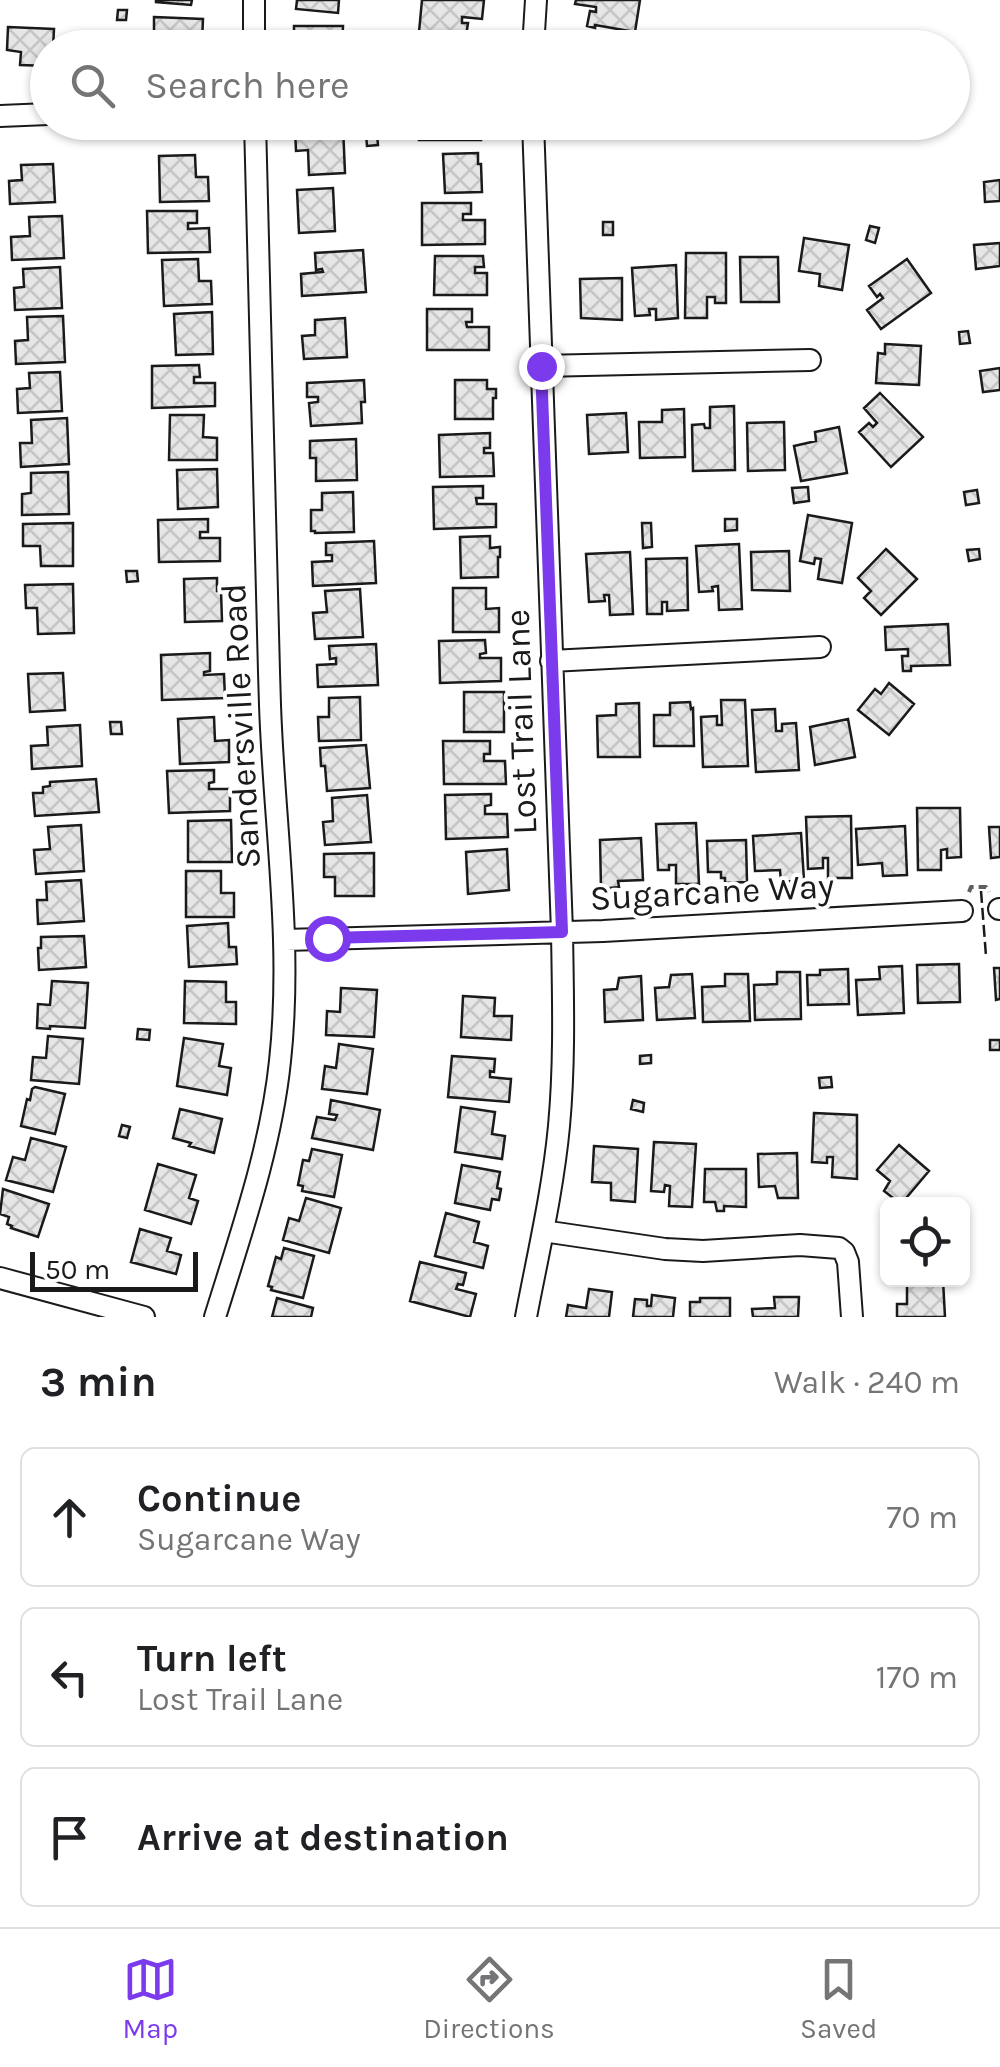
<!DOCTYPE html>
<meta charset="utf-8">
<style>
:root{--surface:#fff;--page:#f6f6f6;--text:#202124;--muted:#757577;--line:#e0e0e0;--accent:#7c3aed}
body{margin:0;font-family:Karla,sans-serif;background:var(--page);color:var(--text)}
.controls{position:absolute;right:30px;bottom:30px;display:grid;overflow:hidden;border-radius:15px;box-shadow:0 2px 8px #0004}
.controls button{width:90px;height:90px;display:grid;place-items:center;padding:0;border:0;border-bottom:2px solid var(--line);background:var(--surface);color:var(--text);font:50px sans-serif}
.scale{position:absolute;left:30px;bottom:25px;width:168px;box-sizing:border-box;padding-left:10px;border:5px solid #1a1a1a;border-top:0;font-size:28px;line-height:35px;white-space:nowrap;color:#1a1a1a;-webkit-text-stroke:8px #fff;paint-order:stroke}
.stop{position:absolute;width:30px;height:30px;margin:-22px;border:8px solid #7c3aed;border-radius:50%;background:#fff}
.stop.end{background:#7c3aed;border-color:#fff;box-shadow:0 2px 10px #0008}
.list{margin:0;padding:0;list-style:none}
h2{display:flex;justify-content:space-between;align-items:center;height:130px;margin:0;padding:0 40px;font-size:42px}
h2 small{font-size:32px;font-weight:400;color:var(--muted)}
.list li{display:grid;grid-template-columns:65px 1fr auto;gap:30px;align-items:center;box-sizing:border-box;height:140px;margin:0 20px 20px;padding:0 20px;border:2px solid var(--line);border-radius:15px}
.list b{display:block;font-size:38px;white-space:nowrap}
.list p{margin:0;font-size:32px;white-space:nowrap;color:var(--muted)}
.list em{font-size:32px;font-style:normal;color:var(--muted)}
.icon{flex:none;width:55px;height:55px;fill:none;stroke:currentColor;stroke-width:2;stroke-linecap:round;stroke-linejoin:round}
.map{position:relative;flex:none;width:1000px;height:1317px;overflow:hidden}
.search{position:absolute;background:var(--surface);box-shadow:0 2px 8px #0004;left:30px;right:30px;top:30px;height:110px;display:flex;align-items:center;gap:25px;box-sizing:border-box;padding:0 35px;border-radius:55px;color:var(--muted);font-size:38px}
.sheet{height:610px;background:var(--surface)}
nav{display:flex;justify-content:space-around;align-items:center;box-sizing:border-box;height:140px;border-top:2px solid var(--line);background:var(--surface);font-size:28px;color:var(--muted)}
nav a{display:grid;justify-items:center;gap:5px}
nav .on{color:var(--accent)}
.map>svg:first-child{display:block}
.building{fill:url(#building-cross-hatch);stroke:#1a1a1a;stroke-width:2.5}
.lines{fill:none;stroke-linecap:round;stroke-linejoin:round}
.street-casing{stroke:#1a1a1a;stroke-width:24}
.path{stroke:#5f5f5f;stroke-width:4;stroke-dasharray:8 5;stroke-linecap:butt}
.street{stroke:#fff;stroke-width:20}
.fence{stroke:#1a1a1a;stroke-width:2.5;stroke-dasharray:12 5;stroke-linecap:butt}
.route{stroke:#7c3aed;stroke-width:12}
.labels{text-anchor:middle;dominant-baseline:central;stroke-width:8;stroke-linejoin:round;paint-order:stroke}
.street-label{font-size:35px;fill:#1a1a1a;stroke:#fff}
</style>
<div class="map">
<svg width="1000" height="1317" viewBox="0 0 1000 1317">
<defs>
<pattern id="building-cross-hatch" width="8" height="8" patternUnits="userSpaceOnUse" patternTransform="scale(2.5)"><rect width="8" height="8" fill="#e6e6e6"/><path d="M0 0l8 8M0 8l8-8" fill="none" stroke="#c5c5c5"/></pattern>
</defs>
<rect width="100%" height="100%" fill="#fff"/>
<path class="building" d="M156 0H192L191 5 156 2Z
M297 0H339L338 13 296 9Z
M422 0H484L482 19 462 17V23H468L466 36 419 32Z
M576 0H640L635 32 595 25V28L587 26 590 11 596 12V7L575 4Z
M118 10H127L126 20H117Z
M154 17 203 19 202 41H191L190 48H154Z
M294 26H343L342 48H299V42H294Z
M8 27 54 29 53 48H48V66L20 65 21 52 7 50Z
M419 122H481V140H419Z
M343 126 345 173 309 175 308 150 296 151 295 129Z
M366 134H377L378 145 367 146Z
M478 153V164H481L482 192 445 193 443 154Z
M195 155 196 177H208L209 201 160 202 159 156Z
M53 164 55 202 10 204 9 181 22 180 21 165Z
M1000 180V201L985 202 984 182Z
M333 188 335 231 299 233 297 190Z
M422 203H471V214H463V220H485V244L422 245Z
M147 211H197V223H188V229L209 228 210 252 148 253Z
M62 216 64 258 12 260 11 237 30 236 29 217Z
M603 222H613V235H603Z
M870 226 879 228 875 243 866 240Z
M804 238 849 245 842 290 819 286 820 274 799 271Z
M1000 243V266L976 269 974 245Z
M363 250 366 292 302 296 301 274 323 272 322 269 316 270 315 253Z
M686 253H726V303H715V297H707V318H685Z
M435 256H483L484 267H475V273H487V295H434Z
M740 257H778L779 302H741Z
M198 259 199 281H211L212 304 164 306 162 260Z
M907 259 931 293 881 329 867 310 883 298 880 294 877 297 869 286Z
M676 265 678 318 656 320V309H649L650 315 635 316 632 268Z
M60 267 62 308 15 310 14 288 24 287 23 269Z
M622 278V320L581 318 580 279Z
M427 309H472V322H466L467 327H489V350H427Z
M212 312 213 354 176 355 174 314Z
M63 316 65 362 16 364 15 341 28 340 27 317Z
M345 318 347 357 304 359 302 336 315 335V320Z
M968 331 970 343 960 344 959 332Z
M885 344 921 346 919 385 876 383 878 353 885 354Z
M199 365 200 377H194V383H215V406L152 408V366Z
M1000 368V390L983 392 980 371Z
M60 372 62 411 18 413 17 389 30 388 29 373Z
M364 380 365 402H361L362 423 311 426 309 403 318 402V397H307V383Z
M455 380H487V389H496V398H493V419H455Z
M880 393 923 437 891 467 859 432 869 423 873 427 877 423 864 408Z
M734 406 735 470 693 471 692 425 704 424 705 428H710V407Z
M684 409 685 457 640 458 639 422H662V410Z
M626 413 628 452 589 454 587 415Z
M170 415H204L203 437 217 438V460H169Z
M67 418 69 464 21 467 20 443H32L31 420Z
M784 422 785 470 748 471 747 423Z
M839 427 847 473 801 481 794 446 816 441 815 432Z
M490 433V448H484V453H493L494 476 440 477 439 435Z
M356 439 357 480 316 481V458H310V441Z
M217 469 218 507 178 509 177 470Z
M68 472 69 514 22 515V494L31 493V473Z
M483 486V498H476L477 504H496V527L434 529 433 487Z
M808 487 809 501 794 503 792 488Z
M977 490 979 503 966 505 964 492Z
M353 492 354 532 315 533V531H311V510H322V493Z
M808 515 852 523 842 583 818 579 821 559 815 558 814 564 800 561Z
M208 519V532H200V538H220V561L159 562 158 520Z
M725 519H737V530L725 531Z
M73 523V566H41L40 546H23V524Z
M642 523H651L652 547 643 548Z
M490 536V548L500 547V557H498V577L461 578 460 537Z
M374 541 376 583 313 586 312 562 332 561V555H326V543Z
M739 544 742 609 719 610 718 586 712 587 713 591 699 592 696 546Z
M886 549 917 579 881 615 864 598 871 591 858 578Z
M979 549 980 559 969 561 967 550Z
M789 551 790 591 752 590 751 552Z
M630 552 633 614 610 615 609 595H604L605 601 589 602 586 554Z
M687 558 688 610 667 611V602H662V614H647L646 559Z
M126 571H137L138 581 127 582Z
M217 578V591H221L222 621 185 622 184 579Z
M73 584 74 633 38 634 37 608H26L25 585Z
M453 588H486V609L499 608V632H453Z
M360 589 363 637 315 639 313 613 327 612 325 591Z
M948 624 950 665 911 666V671H903L902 656H908V649L886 650 885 627Z
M485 640 486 653 480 654V658H501V681L440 683 439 641Z
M376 644 378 685 318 687 317 665 336 664V658L330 659 329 646Z
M210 653V671L204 672V675L224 674 225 698 162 700 161 655Z
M63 673 65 710 30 712 28 674Z
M889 683 914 704 889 735 858 710 875 689 881 694Z
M464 692H504V732H464Z
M360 697 361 740 319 741 318 717H329V698Z
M721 700H745L748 766 703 767 701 717 717 716V725H722Z
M690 702 691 709 693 708 694 746H654V715H670V703Z
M639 703 640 757H598L597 716 616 715V704Z
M775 709 776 731H782V724L796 723 799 770 756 772 752 710Z
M214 717 215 741 229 740V762L180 764 178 719Z
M848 719 855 757 815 765 810 727Z
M110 722H121L122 734H111Z
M80 725 82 766 32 769 31 746 48 745 47 727Z
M443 741H490V754H484V761H505L506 784H444Z
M366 745 370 788 327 791 325 766H321L320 748Z
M214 770V782L209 783V789H230V811L169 813 167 771Z
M96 779 99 812 35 816 33 793H43V787L50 786V782Z
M491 794V805L485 806V814H507L508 837 446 839 445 795Z
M367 795 371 842 325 845 323 822 333 821 332 798Z
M917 808H960L961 857 947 858V849L941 850V870H918Z
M851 816 852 878H828V858H823V868L808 869 806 817Z
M231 820 232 862H188V821Z
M696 823 699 884H676V865H669V870H658L656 824Z
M81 825 84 871 36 874 34 850 50 849 48 827Z
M905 826 907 875 883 876 882 863 858 865 856 829Z
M989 827H1000V857L991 858Z
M801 833 804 880 781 882 780 870 755 871 753 836Z
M641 838 643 880 618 881 619 887 601 889 600 840Z
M746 840 747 882 725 883V878H721V872H708L707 841Z
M507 849 509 890 468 894 466 852Z
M374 853V896H335V877H324V854Z
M186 871H221V893H234V917H186Z
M81 880 84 921 38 924 37 900H47L46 882Z
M228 923 229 947H236L237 964 189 967 187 926Z
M84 936 86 967 39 970 38 948H41V937Z
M959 964 960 1002 918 1003 917 965Z
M902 966 904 1013 858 1015 856 980 880 979 879 967Z
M994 968H1000V999L996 1000Z
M848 969 849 1004 808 1005 807 975H820V970Z
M777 972H800L801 1019 755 1020 754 985 777 984Z
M692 974 695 1018 657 1020 655 988 669 987 671 975Z
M725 974H748L750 1021 703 1022 702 987 725 986Z
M641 976 643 1020 605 1022 604 990 617 989 619 978Z
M52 981 88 983 85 1028 50 1026V1029L37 1028 38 1004 50 1005Z
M185 981 226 982V1002H236V1024L184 1023Z
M341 988 377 990 374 1037 326 1035 327 1011 340 1012Z
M463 996 495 998 494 1016H512L511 1040 461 1037Z
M138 1029 150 1030 149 1040 137 1039Z
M48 1036 83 1039 79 1084 31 1080 33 1057 46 1058Z
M184 1038 223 1044 219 1066 231 1068 227 1095 177 1086Z
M990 1040H1000V1050H990Z
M339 1044 373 1049 367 1094 322 1089 325 1066 336 1068Z
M651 1055V1063L640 1064V1056Z
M452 1056 495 1059 494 1072 490 1071V1077L511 1079 509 1102 448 1097Z
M831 1077 832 1087 820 1088 819 1078Z
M35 1087 65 1094 55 1134 21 1126 27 1099 30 1100 32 1089Z
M331 1100 380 1110 373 1150 312 1138 317 1117 335 1120 337 1115 329 1114Z
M633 1100 644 1103 643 1112 631 1109Z
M461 1107 495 1112 492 1134 505 1136 502 1159 455 1152Z
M180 1109 222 1119 214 1153 189 1146 191 1143 173 1138Z
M814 1113 857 1115V1179L832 1177 833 1157H827V1163L812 1162Z
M122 1125 130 1127 127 1138 119 1136Z
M31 1138 66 1147 53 1192 6 1180 13 1157 25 1160Z
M654 1142 696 1144 692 1207 669 1206 670 1186 665 1185 664 1192 651 1191Z
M899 1145 929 1171 901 1204 884 1191 890 1181 877 1170Z
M594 1146 638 1149 635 1202 611 1200V1183L592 1182Z
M312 1149 342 1155 334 1197 302 1191 303 1186 298 1185 303 1160 309 1161Z
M797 1153 798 1198H778L775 1186 759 1187 758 1154Z
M158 1164 196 1175 189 1198 198 1201 191 1224 145 1210Z
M462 1165 500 1172 497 1188 501 1189 499 1200 492 1199 490 1210 455 1203Z
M705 1169H746V1207L724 1206V1211H717L715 1202H704Z
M3 1189 49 1204 38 1237 11 1228 12 1226 7 1224 9 1217 0 1214Z
M306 1198 341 1208 329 1253 283 1240 289 1218 299 1221Z
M446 1213 479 1222 474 1242 488 1246 483 1268 435 1256Z
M140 1229 171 1238 167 1251 181 1255 176 1274 131 1262Z
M284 1248 314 1256 303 1298 271 1290 272 1287 268 1286 276 1257 281 1259Z
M420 1262 466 1273 463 1285 458 1284 456 1289 476 1294 470 1317 410 1301Z
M907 1280H943L945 1317H897V1304H907Z
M589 1289 612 1292 609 1317H566L568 1305 586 1308Z
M652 1295 675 1298 673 1317H633L635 1299 647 1300V1306H651Z
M774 1297H799L798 1317H753L752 1309 775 1308Z
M277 1298 313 1308 311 1317H272Z
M700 1298H730V1317H690V1302H700Z"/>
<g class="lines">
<g class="street-casing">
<path id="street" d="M254 48V0
M533 48 536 0
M0 116 48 114
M541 366 810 360
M551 661 820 647
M999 909H1000
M285 940 603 931 962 911
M543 1231 665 1249 703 1251 800 1245 839 1248 844 1252 848 1262 852 1317
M0 1278 144 1317
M215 1317C241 1233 271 1148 280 1061 293 942 274 823 270 705 264 511 260 317 255 122
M526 1317C538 1254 553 1190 559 1126 565 1061 563 997 562 932L533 122"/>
</g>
<path class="path" d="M969 892 971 887H986L989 892"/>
<use href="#street" class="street"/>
<path class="fence" d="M981 891 986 956"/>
</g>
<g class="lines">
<path class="route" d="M327 938 562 932 541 366"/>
</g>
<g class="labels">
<g class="street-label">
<text transform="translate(521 722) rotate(-92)">Lost Trail Lane</text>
<text transform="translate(241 726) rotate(-93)">Sandersville Road</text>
<text transform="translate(712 892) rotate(-3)">Sugarcane Way</text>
</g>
</g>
</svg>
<div class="controls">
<button><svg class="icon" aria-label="locate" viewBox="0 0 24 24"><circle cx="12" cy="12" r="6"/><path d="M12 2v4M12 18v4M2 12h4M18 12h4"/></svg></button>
</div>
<div class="scale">50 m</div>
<div class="stop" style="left:327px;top:938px"></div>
<div class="stop end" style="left:541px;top:366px"></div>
<div class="search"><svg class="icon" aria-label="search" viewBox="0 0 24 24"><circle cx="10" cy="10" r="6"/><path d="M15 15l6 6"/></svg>Search here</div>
</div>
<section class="sheet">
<h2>3 min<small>Walk · 240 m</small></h2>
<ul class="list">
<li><svg class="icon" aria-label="ahead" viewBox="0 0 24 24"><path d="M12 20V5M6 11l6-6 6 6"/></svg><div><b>Continue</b><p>Sugarcane Way</p></div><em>70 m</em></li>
<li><svg class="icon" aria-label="left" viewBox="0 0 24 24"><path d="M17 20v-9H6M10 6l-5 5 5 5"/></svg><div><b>Turn left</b><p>Lost Trail Lane</p></div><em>170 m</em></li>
<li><svg class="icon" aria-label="arrive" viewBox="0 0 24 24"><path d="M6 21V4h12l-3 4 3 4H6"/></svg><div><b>Arrive at destination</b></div></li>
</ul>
</section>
<nav>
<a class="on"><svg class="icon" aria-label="map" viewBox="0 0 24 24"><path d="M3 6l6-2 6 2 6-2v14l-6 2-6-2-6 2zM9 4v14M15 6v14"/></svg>Map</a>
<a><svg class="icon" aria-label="directions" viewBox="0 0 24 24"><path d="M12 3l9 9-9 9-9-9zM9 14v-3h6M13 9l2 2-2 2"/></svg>Directions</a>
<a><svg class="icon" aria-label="saved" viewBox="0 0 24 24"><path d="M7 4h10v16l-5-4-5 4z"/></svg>Saved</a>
</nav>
